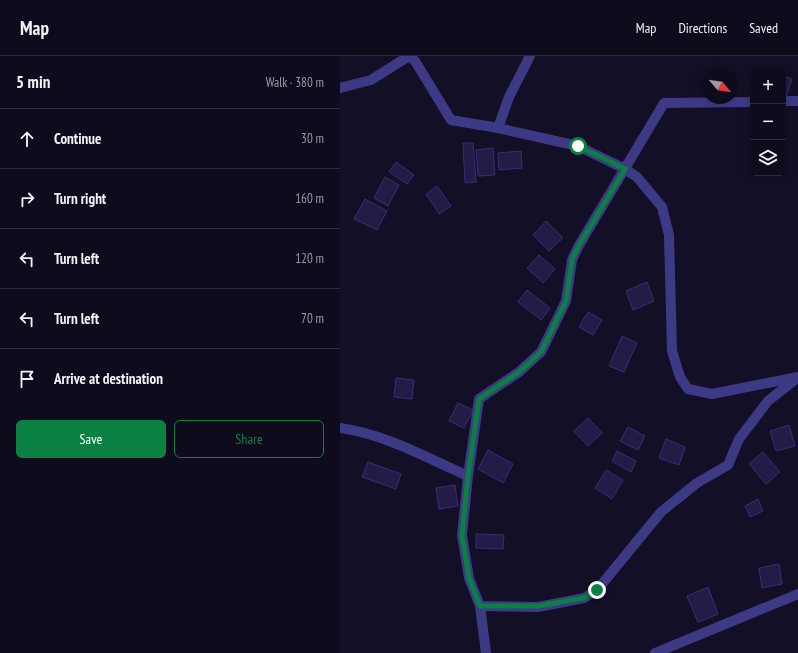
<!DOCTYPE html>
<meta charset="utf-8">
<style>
:root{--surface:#0e0b1c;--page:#1c1929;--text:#f1f3f6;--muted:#9b9ba3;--line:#2e2b3b;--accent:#0b8043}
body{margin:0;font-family:"PT Sans Narrow",sans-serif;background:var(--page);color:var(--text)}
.controls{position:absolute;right:12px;top:12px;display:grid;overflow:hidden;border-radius:6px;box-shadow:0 2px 10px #0003}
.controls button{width:36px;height:36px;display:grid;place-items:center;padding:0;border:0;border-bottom:1px solid var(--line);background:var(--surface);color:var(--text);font:20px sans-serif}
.compass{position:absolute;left:362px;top:12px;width:36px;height:36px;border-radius:50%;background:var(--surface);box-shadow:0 2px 10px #0003;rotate:119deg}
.stop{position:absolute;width:12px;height:12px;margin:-9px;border:3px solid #0b8043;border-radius:50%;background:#fff}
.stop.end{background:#0b8043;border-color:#fff;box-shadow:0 1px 4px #0008}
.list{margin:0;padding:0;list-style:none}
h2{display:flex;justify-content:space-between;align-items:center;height:52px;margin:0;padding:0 16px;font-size:17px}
h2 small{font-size:13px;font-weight:400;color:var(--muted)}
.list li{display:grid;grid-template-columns:26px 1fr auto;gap:12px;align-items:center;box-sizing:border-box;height:60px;padding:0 16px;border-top:1px solid var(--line)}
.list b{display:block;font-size:15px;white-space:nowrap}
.list em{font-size:13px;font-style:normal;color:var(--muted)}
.actions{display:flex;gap:8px;padding:12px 16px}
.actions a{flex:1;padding:9px 0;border:1px solid var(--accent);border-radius:6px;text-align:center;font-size:14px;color:var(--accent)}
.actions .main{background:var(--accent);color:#fff}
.icon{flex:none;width:22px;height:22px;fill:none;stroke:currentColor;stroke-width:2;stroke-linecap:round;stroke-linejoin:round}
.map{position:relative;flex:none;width:458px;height:597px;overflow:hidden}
header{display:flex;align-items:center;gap:24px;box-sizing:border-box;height:56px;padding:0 20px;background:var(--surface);border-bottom:1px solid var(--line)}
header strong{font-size:19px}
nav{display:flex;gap:22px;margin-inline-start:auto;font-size:14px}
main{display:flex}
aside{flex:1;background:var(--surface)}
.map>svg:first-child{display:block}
.building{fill:#241b47;stroke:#3b2d73}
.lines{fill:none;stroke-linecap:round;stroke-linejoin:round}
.minor{stroke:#3d3a85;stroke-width:10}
.route{stroke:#0b8043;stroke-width:5}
</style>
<header>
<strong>Map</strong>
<nav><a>Map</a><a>Directions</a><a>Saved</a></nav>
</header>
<main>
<aside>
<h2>5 min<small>Walk · 380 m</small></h2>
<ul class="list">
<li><svg class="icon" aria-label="ahead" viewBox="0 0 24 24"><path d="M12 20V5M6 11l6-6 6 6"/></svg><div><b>Continue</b></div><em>30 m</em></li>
<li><svg class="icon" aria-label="right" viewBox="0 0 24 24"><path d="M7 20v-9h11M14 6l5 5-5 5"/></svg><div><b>Turn right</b></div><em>160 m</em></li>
<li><svg class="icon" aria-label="left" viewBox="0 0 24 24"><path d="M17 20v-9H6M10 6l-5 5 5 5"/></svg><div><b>Turn left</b></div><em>120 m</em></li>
<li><svg class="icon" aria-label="left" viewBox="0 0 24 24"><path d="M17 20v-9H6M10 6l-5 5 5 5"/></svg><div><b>Turn left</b></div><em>70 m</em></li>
<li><svg class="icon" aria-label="arrive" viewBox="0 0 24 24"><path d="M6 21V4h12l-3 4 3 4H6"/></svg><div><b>Arrive at destination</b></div></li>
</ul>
<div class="actions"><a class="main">Save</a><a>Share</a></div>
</aside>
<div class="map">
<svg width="458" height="597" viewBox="0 0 458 597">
<rect width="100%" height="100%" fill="#130f26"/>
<path class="building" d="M443 20 452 23 446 41 443 40Z
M123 87H133L136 126 125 127Z
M153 92 155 119 138 120 136 94Z
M181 95 182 112 159 114 158 97Z
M56 106 74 119 67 128 49 116Z
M45 121 59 129 48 150 34 142Z
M97 130 111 150 99 158 86 138Z
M25 143 47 155 37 174 14 163Z
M206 165 223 182 209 195 193 179Z
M199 199 215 213 203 227 187 212Z
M307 226 314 245 293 254 286 235Z
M187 234 210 252 201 264 178 246Z
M248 256 262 264 253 279 239 271Z
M282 280 297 287 284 316 269 310Z
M56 322 74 324 72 343 54 341Z
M118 347 133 354 124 372 109 365Z
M248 362 262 377 248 390 234 375Z
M449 369 455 390 436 395 430 375Z
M288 371 305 380 298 394 280 385Z
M326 383 345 391 339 409 319 402Z
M148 394 173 408 163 427 138 413Z
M277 395 296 405 291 416 272 405Z
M423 396 440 416 426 428 409 408Z
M28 406 61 418 56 433 22 421Z
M266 414 283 424 272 443 255 432Z
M115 429 118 450 99 453 96 432Z
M418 443 423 455 410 461 405 450Z
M136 478 164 479 163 493 136 492Z
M439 508 442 528 422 532 419 512Z
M368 531 378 558 358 566 347 540Z"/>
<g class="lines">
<path class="minor" d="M69 0 75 5 111 64 158 72 238 90 285 113 297 121 322 151 329 179 332 295 340 321 348 333 372 338 458 321
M0 32 31 24 69 0
M443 45H458
M158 72 169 41 190 0
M0 372C45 378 87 402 128 420
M140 550 198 551 244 542 257 534 321 456 357 427 388 409 399 383 428 345 456 323
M146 597 140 550 129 522 122 479 128 420 139 343 179 316 201 296 226 245 232 204 238 191 324 47 413 46
M315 597 458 538"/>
</g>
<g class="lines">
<path class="route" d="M238 90 285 113 238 191 232 204 226 245 201 296 179 316 139 343 128 420 122 479 129 522 140 550H198L244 542 257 534"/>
</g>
</svg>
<div class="controls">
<button>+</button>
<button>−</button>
<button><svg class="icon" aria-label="layers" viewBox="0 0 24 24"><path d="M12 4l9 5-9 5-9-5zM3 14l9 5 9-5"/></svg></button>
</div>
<svg class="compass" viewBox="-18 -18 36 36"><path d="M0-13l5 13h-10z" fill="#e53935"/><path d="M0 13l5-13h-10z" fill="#9b9ba3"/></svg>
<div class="stop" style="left:238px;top:90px"></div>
<div class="stop end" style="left:257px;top:534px"></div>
</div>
</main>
